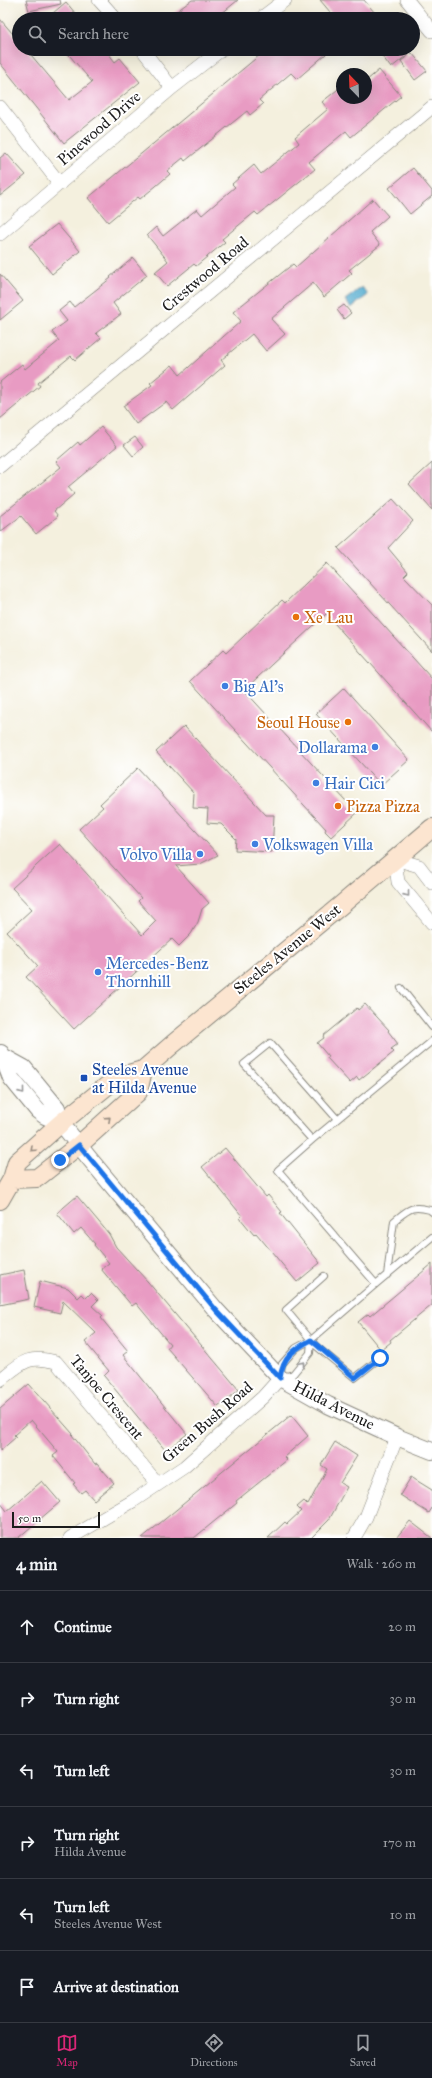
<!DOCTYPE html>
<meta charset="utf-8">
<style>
:root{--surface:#171b24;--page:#242831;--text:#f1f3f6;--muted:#9ea1a6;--line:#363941;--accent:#db2777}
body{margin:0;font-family:"IM FELL Great Primer",serif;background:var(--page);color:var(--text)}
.compass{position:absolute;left:336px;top:68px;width:36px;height:36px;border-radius:50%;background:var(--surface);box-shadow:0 4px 16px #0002;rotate:337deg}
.scale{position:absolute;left:12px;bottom:10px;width:88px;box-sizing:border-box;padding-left:4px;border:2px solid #1c1c1c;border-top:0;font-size:11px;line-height:14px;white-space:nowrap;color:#1c1c1c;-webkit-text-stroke:3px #fff;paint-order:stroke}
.stop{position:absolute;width:12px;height:12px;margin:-9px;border:3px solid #1a73e8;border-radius:50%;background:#fff}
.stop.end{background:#1a73e8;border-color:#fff;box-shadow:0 1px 4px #0008}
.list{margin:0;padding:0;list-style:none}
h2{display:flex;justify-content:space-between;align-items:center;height:52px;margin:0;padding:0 16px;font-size:17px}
h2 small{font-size:13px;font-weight:400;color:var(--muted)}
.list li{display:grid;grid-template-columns:26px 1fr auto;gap:12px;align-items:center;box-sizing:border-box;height:72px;padding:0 16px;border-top:1px solid var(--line)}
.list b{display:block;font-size:15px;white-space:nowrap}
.list p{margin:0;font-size:13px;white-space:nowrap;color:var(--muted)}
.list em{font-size:13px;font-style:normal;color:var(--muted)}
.icon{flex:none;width:22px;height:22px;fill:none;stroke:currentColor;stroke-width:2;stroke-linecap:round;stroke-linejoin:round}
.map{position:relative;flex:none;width:432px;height:1538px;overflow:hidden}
.search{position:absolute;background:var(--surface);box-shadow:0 4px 16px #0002;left:12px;right:12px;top:12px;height:44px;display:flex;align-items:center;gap:10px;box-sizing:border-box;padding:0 14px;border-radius:22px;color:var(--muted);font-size:15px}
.sheet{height:484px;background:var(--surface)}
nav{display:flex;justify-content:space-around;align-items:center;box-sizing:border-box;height:56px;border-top:1px solid var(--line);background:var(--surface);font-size:11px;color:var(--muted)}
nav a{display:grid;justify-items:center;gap:2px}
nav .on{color:var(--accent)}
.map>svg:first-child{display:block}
.water{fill:#51aace;stroke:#366375}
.building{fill:#e89bc3}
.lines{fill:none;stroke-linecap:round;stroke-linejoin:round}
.service-casing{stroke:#88867d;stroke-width:8}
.minor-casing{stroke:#88867d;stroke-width:14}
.tertiary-casing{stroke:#88867d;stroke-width:18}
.secondary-casing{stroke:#88867d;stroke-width:20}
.service{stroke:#fff;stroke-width:6}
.minor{stroke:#fff;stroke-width:13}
.tertiary{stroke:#fff;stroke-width:16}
.secondary{stroke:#fce5d0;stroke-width:18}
.oneway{stroke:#999}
.oneway2{stroke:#978b7f}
.route{stroke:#1a73e8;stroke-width:5}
.food-dot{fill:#e8710a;stroke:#fff;stroke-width:1.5}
.shop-dot{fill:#3f7fe0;stroke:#fff;stroke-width:1.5}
.transit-dot{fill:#1a4fb4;stroke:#fff;stroke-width:1.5}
.labels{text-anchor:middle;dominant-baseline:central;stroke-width:4;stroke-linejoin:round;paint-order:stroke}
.street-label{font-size:16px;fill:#1c1c1c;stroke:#fff}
.food-label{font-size:16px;fill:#c56008;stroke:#fff;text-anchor:start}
.shop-label{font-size:16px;fill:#366cbe;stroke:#fff;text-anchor:start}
.transit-label{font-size:16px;fill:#164399;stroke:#fff;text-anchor:start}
</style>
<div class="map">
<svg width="432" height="1538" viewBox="0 0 432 1538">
<rect width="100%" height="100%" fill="#fff"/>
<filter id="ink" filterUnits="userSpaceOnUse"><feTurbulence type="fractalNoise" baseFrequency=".025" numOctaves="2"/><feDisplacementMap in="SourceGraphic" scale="8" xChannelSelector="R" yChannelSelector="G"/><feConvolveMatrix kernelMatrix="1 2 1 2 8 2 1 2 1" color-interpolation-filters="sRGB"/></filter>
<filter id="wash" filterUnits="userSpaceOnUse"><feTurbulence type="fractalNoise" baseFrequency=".012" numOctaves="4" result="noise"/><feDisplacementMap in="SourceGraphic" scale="16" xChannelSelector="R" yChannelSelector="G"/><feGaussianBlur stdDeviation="0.9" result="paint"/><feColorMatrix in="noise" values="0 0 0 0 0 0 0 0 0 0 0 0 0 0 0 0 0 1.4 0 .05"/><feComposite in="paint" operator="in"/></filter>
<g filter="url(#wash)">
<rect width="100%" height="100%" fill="#f4f0de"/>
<path class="water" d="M362 287 368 295 351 308 345 300Z"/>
<g id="blocks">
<path class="building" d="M26 0H60L61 4 29 11Z
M192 0H238L215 19H166Z
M320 0H364L380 19H336Z
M66 2 80 19H46Z
M0 19 19 41V49H26L69 100 92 82 64 49H105L115 62 120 58 140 82 64 143 0 63Z
M267 49H321L326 54 297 79 291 73 259 100 263 104 250 115 247 111 185 161 183 158 167 171 170 174 156 186 140 199 138 197 108 222 88 198Z
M385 49H402L407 55 391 68 380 53Z
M412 53 427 71 415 80 401 61Z
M379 70 401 96 351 137 346 131 309 162 315 169 258 215 255 212 222 239 225 242 196 266 194 264 167 286 155 272 168 261 147 235 156 227 163 236 197 209 202 215 235 187 232 184 254 165 261 174 299 143 295 137 328 109 322 102 342 86V98H366V81Z
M6 153 26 175 0 196V158Z
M413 168 432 191V196L410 214 389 188Z
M373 199 388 216 370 232 380 245 349 270 352 273 324 297 313 283 271 319 285 334 266 351 252 334 221 360 225 365 173 410 166 402 136 424 123 406 152 385 150 383 172 365 180 375 241 321 233 312 293 264 296 267Z
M57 224 80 251 52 274 29 246Z
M133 258 147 275 113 303 121 314 96 333 101 338 75 360 71 356 38 383 40 386 0 419V382L22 364 25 369 59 341 52 332 67 321 59 311 70 302 74 307 111 278 110 277Z
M0 274 23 301 0 320Z
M344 305 351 313 344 319 337 310Z
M101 427 117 446 68 487 74 494 54 511 58 516 36 534 21 516 0 532V516L61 467 56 461 78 442 80 445Z
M135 437 143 447 133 456 124 445Z
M432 463V510L409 484Z
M393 499 413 521 388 548 408 572 404 576 432 605V651L338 548Z
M327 563 432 679V732L326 614 244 690 357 813 331 837 325 831 326 829 190 681 223 650 226 653 282 600 285 603Z
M344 688 409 760 381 785 316 714Z
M184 726 266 815H274L272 852 235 850 236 839 221 824 207 823 208 809 193 808 194 793 156 752Z
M138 768 218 855 200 864 176 866 209 903 202 909 198 922 191 934 179 946 172 939 74 1029 26 977 38 966 7 932 32 909 12 888 60 844 142 935 156 921 138 901 141 898 79 829 103 807 100 804Z
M365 1004 389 1030 388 1031 398 1044 391 1049 394 1052 359 1080 357 1077 350 1083 327 1058 328 1056 317 1043 324 1038 323 1036 357 1008 358 1010Z
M225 1148 266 1197 268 1195 282 1212 280 1213 320 1263 297 1282 256 1233 254 1235 240 1218 242 1216 202 1167Z
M77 1196 109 1234 116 1247 148 1282 239 1390 218 1407 167 1348 170 1344 140 1308 136 1303 132 1306 101 1269 109 1263 94 1245 95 1244 81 1228 74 1234 57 1213Z
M432 1264V1305L390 1340 391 1342 381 1350 358 1322 368 1314 370 1316Z
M24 1270 29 1299 0 1305V1275Z
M40 1281 68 1288 78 1298 82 1294 86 1298 91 1293 98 1300 92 1306 103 1316 101 1318 128 1351 123 1355 187 1434 166 1451 104 1376 109 1371 85 1342 96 1333 63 1301 60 1313 34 1307Z
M29 1384 73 1434 72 1435 95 1464 97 1463 114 1483 94 1500 85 1490 81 1493 73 1484 75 1483 53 1456 58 1452 31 1420 14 1435 16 1437 0 1451V1409Z
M291 1415 308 1436 284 1457 287 1460 236 1501 237 1503 216 1520 194 1538H142Z
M335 1442 357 1456 340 1483 347 1487 329 1520 311 1538H268L285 1522 287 1524 301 1511 297 1507 304 1501 308 1505 327 1469 321 1465Z
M411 1477 432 1490V1508L429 1513 400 1495Z
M42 1481 60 1502 18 1538H0V1502L7 1511Z
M410 1521 432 1538H396Z"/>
</g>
</g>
<g filter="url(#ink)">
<use href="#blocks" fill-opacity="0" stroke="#88867d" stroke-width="1"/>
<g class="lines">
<g class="service-casing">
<path id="service" d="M401 988 432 1027
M337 1119 270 1043 244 1064 312 1140 432 1041
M387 1275 394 1221C409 1209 411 1205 430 1210L432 1212
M324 1276 286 1310 316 1346 355 1378 380 1358
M376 1284 432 1237
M311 1340 310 1353 293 1374 280 1378 282 1364 296 1348 311 1340 376 1284 278 1170 312 1140"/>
</g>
<g class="minor-casing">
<path id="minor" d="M99 0 116 19
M407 0 432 31
M260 19 285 0
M142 49 172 88
M0 107 60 184
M0 234 172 88 222 49
M0 466 432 107
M432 883 419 866 395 859 398 882 432 923
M0 1380C21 1363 28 1354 56 1362L158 1484
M70 1538 133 1501 184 1467 263 1397 280 1378
M354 1538 366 1517 397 1437"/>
</g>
<g class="tertiary-casing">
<path id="tertiary" d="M1 1053 11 1078 38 1111 45 1116 61 1123
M4 1057 24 1068 57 1108 61 1123 89 1158 216 1310 280 1378 328 1405 397 1437 432 1451"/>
</g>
<g class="secondary-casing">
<path id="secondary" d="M12 1179 37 1178 79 1145 138 1092 143 1070
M0 1200 12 1179 17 1162 61 1123 118 1077 143 1070 173 1044 340 906 432 828"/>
</g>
<use href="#service" class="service"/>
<use href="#minor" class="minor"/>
<use href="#tertiary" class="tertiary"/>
<use href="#secondary" class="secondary"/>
</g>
<defs><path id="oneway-chevron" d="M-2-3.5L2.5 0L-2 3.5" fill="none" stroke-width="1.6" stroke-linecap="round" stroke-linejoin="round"/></defs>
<g class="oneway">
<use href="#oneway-chevron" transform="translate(407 894) rotate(51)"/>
<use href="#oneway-chevron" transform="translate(22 1091) rotate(51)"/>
<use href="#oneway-chevron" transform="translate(302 1364) rotate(-52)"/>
</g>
<g class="oneway2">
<use href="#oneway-chevron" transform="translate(108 1119) rotate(-42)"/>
<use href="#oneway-chevron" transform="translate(33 1149) rotate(138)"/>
</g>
</g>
<g class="lines" filter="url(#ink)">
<path class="route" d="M60 1160 79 1145 216 1310 280 1378C283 1357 293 1350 311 1340L355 1378 380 1358"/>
</g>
<g class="food-dot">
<circle cx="296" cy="617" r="4"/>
<circle cx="348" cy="722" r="4"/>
<circle cx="338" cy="806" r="4"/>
</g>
<g class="shop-dot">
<circle cx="225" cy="686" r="4"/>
<circle cx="375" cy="747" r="4"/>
<circle cx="316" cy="783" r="4"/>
<circle cx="255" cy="844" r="4"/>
<circle cx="200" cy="854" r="4"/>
<circle cx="98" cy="972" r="4"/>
</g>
<rect class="transit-dot" x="80" y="1074" width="8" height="8" rx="2"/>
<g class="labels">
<g class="street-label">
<text transform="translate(99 128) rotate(-41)">Pinewood Drive</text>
<text transform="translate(205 274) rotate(-40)">Crestwood Road</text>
<text transform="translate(287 949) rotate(-39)">Steeles Avenue West</text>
<text transform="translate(107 1397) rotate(50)">Tanjoe Crescent</text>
<text transform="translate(334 1405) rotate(27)">Hilda Avenue</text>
<text transform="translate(207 1422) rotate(-41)">Green Bush Road</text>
</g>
<g class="food-label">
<text x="304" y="617">Xe Lau</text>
<text x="340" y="722" text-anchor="end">Seoul House</text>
<text x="346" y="806">Pizza Pizza</text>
</g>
<g class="shop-label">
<text x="233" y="686">Big Al's</text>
<text x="367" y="747" text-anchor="end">Dollarama</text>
<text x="324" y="783">Hair Cici</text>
<text x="263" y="844">Volkswagen Villa</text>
<text x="192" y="854" text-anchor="end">Volvo Villa</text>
<text x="106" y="963">Mercedes-Benz<tspan x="106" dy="18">Thornhill</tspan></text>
</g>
<g class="transit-label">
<text x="92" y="1069">Steeles Avenue<tspan x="92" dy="18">at Hilda Avenue</tspan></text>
</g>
</g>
</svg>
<svg class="compass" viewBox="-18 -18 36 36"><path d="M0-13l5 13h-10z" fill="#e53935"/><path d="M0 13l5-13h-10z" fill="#9ea1a6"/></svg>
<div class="scale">50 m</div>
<div class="stop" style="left:380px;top:1358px"></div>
<div class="stop end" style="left:60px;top:1160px"></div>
<div class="search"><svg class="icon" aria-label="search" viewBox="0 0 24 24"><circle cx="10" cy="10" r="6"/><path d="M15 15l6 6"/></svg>Search here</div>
</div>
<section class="sheet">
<h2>4 min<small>Walk · 260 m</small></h2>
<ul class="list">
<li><svg class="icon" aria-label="ahead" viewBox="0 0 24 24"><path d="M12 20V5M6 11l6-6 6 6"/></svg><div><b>Continue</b></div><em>20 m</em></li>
<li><svg class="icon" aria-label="right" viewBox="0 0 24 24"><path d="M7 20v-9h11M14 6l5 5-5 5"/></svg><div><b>Turn right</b></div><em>30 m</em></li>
<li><svg class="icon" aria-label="left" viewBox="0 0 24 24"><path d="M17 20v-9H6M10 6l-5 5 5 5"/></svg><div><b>Turn left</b></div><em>30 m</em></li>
<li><svg class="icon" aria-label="right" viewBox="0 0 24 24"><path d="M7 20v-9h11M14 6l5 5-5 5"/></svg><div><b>Turn right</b><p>Hilda Avenue</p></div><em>170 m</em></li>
<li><svg class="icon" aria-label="left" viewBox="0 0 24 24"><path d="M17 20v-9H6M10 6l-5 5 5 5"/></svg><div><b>Turn left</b><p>Steeles Avenue West</p></div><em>10 m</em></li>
<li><svg class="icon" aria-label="arrive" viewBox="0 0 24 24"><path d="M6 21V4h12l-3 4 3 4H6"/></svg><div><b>Arrive at destination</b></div></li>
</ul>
</section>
<nav>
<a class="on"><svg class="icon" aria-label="map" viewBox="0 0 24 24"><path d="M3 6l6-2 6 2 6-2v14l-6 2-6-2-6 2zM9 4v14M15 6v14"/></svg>Map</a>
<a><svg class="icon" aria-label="directions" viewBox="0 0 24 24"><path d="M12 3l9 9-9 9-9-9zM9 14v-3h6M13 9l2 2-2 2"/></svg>Directions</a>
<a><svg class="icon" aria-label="saved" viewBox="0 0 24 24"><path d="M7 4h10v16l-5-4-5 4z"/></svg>Saved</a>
</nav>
